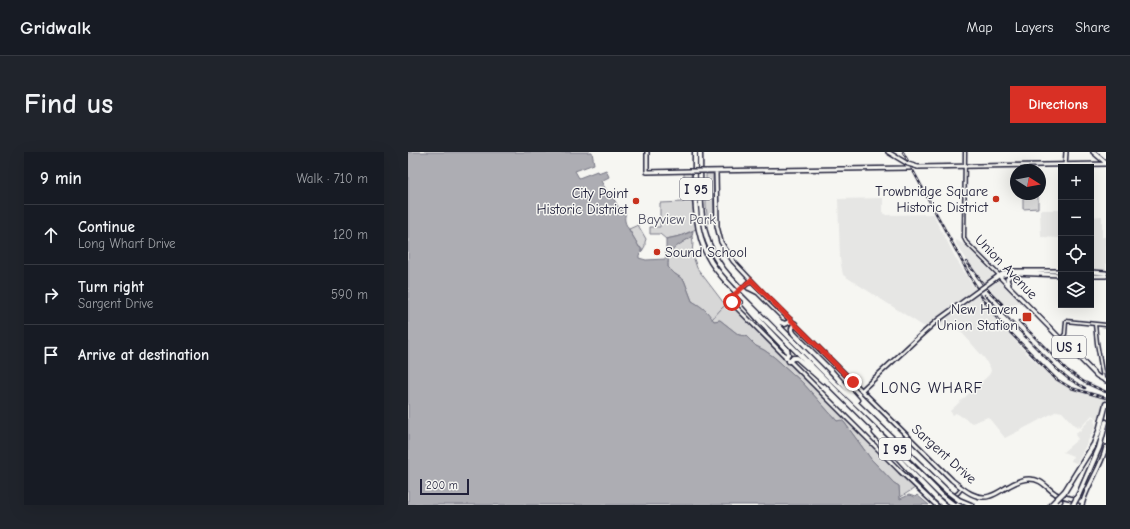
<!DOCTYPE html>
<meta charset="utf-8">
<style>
:root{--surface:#171b24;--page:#20242c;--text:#f1f3f6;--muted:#9ea1a6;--line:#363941;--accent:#d93025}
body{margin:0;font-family:"Comic Neue",sans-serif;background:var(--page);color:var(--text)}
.controls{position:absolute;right:12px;top:12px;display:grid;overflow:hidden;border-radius:0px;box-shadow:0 4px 16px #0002}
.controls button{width:36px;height:36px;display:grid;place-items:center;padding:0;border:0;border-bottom:1px solid var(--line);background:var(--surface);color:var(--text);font:20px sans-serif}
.compass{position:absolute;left:602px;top:12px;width:36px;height:36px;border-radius:50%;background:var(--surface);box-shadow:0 4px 16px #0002;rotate:101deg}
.scale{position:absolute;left:12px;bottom:10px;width:49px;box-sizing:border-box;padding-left:4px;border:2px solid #22223b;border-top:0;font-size:11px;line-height:14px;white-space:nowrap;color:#22223b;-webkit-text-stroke:3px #f6f6f2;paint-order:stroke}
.stop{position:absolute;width:12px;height:12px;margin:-9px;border:3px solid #d93025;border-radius:50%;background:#fff}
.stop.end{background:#d93025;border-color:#fff;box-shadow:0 1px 4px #0008}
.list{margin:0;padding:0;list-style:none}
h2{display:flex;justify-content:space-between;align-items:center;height:52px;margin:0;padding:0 16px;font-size:17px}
h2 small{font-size:13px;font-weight:400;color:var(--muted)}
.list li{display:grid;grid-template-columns:26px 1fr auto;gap:12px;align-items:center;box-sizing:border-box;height:60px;padding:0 16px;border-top:1px solid var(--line)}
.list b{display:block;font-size:15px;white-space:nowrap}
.list p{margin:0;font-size:13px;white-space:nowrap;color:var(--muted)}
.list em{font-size:13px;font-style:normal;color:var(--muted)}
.icon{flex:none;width:22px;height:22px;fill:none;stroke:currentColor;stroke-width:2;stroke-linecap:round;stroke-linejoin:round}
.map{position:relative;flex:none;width:698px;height:353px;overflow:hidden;border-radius:0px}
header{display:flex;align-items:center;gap:24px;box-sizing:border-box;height:56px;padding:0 20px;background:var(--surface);border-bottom:1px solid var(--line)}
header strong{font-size:19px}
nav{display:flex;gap:22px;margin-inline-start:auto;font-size:14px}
.intro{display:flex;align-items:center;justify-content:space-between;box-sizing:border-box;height:96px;padding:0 24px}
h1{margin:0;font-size:28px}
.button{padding:10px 18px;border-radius:0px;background:var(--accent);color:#fff;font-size:14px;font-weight:700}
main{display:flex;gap:24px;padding:0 24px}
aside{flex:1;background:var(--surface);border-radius:0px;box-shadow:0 4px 16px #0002}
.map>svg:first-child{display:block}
.built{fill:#e6e6e4}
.green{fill:#d7d7d7;stroke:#7c7c89}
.water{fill:#adadb3;stroke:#757583}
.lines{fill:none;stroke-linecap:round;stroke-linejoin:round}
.stream{stroke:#757583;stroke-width:1}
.minor-casing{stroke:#22223b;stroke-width:5}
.major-casing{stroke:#22223b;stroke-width:6}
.highway-casing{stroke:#22223b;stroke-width:7}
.minor{stroke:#f6f6f2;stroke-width:2}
.major{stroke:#f6f6f2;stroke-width:3}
.highway{stroke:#f6f6f2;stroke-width:4}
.rail-casing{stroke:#22223b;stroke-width:2.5}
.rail{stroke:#f6f6f2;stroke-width:1;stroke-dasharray:3;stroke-linecap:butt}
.major-bridge-casing{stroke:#22223b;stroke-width:6;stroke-linecap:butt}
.highway-bridge-casing{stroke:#22223b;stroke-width:7;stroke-linecap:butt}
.major-bridge{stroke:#f6f6f2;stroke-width:3}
.highway-bridge{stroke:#f6f6f2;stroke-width:4}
.route{stroke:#d93025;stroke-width:5}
.poi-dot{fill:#c8321e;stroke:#f6f6f2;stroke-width:1.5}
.labels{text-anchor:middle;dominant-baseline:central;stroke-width:3;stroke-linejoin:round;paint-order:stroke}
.shield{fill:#f6f6f2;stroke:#626272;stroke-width:1}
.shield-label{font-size:13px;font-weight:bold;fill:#22223b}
.poi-label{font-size:14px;fill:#22223b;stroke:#f6f6f2;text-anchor:end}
.park-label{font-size:14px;fill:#4f4f62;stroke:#f6f6f2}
.street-label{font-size:14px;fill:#22223b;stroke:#f6f6f2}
.neighbourhood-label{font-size:15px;letter-spacing:1px;fill:#22223b;stroke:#f6f6f2}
</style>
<header>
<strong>Gridwalk</strong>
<nav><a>Map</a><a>Layers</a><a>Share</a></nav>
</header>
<div class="intro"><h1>Find us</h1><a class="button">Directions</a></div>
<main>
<aside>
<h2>9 min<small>Walk · 710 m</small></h2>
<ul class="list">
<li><svg class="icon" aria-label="ahead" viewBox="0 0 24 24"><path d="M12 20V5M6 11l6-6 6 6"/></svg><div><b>Continue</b><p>Long Wharf Drive</p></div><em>120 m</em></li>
<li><svg class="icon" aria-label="right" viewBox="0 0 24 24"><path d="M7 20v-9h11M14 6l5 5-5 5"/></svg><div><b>Turn right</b><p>Sargent Drive</p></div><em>590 m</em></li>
<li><svg class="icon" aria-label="arrive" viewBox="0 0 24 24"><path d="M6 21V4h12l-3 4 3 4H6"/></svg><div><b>Arrive at destination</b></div></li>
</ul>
</aside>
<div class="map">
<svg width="698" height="353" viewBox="0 0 698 353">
<rect width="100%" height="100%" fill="#f6f6f2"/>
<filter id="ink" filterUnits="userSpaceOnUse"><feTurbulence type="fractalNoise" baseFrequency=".025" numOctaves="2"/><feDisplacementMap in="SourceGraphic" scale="8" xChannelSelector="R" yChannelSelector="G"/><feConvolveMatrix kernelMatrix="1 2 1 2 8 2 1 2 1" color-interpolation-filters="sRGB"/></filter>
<g filter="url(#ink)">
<path class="built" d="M475 46V61L479 63 526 62 529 71 538 87 548 107 574 148 593 173 621 204 646 227 663 237 698 247V268H691L684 263 672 276 671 274 669 276 654 260 649 259 597 286 580 265 564 271 548 261 545 263 542 259 581 223 583 219 582 215 580 213 577 207 548 174 525 175 515 174 435 123 432 107 430 47Z
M632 58H653V86L633 85Z
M694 64V85H698V118H683V65Z
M548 88 557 93 612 150 603 155V160L571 125 548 92Z
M684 265H685L688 267 686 269 688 273 670 309 668 311 663 309 665 304 655 300 670 287 667 283 671 278 672 279 673 278V277Z"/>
<path class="green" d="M276 21H283L284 51 285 54 288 77 272 84 258 87 252 82H242V75H252V51L276 50Z
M298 22H305L306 68 300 71 298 54Z
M615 43H630V56L615 57Z
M230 73 238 87 237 90V94L233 101V96L231 95 221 77Z
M284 84 285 91 284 101 289 116 318 154H324L507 336 491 346V334L486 331 463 307 436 270 429 269 394 230 366 205 356 198 348 194 338 184 331 183 312 168 306 169 293 155 284 149 276 128 267 122 260 115C259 95 271 94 284 84Z"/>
<path class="water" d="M0 0H184L186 12 167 19 171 26 189 19 190 21 198 18 201 25 193 29 201 43 203 42 212 58 216 56C219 64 216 63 217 69 218 75 228 88 231 95L233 96V101L231 103V106L238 108 257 107 258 104V87L272 84 285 79 284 84C271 94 259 96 260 115L267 122 276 128 284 149C296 156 298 158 306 169L312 168 331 183 338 184 348 194 356 198 366 205 394 230 429 269 433 268 436 270 463 307 486 331 491 334 492 347 501 343 507 345 509 343 521 353H0Z"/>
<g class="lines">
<path class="stream" d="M304 167 314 156 319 152"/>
<g class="minor-casing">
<path id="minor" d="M557 0 556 86 558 90 591 123
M687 172 689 191 695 226
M653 187 657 182 658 169 698 173
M531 353 550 341 554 336"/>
</g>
<g class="major-casing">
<path id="major" d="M239 0V20L283 19
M480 0 500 12
M685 0 698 11
M510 15 698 12
M657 15 658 0
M298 19 502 16
M308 19 309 74 313 90 325 109 356 142 544 328C554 336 568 349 582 344 589 342 595 337 601 334 608 330 614 327 621 327 635 327 638 336 648 342 656 346 666 346 674 350
M683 120 698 121
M590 124 598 120 604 119H653
M591 124 689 224 698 229
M591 124 604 121 653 123
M683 124H698
M343 128 325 145 323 148 325 152 492 319 528 353
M601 133 599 127 603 123
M454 238 513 183
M674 353C679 333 693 316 698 295"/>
</g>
<g class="highway-casing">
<path id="highway" d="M287 0C287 35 284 79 303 110 310 121 318 129 327 139
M292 0C293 38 288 78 311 111 316 120 324 127 331 135
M336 139 424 228 539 339
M339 141 347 145 372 170 377 172 383 169
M332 143 533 343
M337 152 360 178 379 198 380 202 378 205
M387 172C383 176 383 178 386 182L424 220 449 248
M381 209 385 206H389L415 229
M467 281 501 318 528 346
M657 339 686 292 691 279 698 252
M671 342 691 296 698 270
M551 348 563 353
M643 353 648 348
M649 353 652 349"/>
</g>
<use href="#minor" class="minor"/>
<use href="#major" class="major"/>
<use href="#highway" class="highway"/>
<g class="rail-casing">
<path id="rail" d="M495 0 563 126 570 137
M559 110 575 132
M578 136 594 152
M571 141 591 169 648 227 663 236 698 246
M577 143 650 218 661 227 677 236
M611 169 659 218 676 230 698 240"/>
</g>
<use href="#rail" class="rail"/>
<g class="major-bridge-casing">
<path id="major-bridge" d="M500 12 510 15
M283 19H298
M513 183 530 168 589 125"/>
</g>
<g class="highway-bridge-casing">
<path id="highway-bridge" d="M331 135 336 139
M327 139 332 143
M539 339 551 348
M533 343 546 353
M528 346 536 353
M648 348 657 339
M665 353 671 342"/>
</g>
<use href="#major-bridge" class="major-bridge"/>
<use href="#highway-bridge" class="highway-bridge"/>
</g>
</g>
<g class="lines" filter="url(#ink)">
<path class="route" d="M324 150V146L326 143 343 128 445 230"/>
</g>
<g class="poi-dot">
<circle cx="588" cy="47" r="4"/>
<circle cx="228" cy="49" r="4"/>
<circle cx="249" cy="100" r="4"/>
<rect x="614" y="160" width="10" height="10" rx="2"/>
</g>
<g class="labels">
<g class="shield">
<rect x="272" y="26" width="32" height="22" rx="3"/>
<rect x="644" y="184" width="34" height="22" rx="3"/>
<rect x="471" y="286" width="32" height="22" rx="3"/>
</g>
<g class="shield-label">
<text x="288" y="37">I 95</text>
<text x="661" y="195">US 1</text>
<text x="487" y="297">I 95</text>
</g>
<g class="poi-label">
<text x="580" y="39">Trowbridge Square<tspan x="580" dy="16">Historic District</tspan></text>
<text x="220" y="41">City Point<tspan x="220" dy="16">Historic District</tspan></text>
<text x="257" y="100" text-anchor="start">Sound School</text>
<text x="610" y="157">New Haven<tspan x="610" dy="16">Union Station</tspan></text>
</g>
<g class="park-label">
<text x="269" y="67">Bayview Park</text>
</g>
<g class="street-label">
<text transform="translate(598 115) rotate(46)">Union Avenue</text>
<text transform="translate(536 302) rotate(42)">Sargent Drive</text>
</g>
<g class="neighbourhood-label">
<text x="524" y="236">LONG WHARF</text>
</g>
</g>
</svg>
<div class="controls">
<button>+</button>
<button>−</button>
<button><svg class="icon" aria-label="locate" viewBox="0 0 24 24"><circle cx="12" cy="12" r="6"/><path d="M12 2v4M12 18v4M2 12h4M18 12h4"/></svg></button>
<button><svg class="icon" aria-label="layers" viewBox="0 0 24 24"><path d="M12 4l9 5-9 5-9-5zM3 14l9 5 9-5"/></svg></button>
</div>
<svg class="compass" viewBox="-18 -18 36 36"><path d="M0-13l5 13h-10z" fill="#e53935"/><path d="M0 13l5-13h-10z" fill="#9ea1a6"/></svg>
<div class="scale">200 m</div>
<div class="stop" style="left:324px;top:150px"></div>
<div class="stop end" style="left:445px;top:230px"></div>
</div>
</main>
